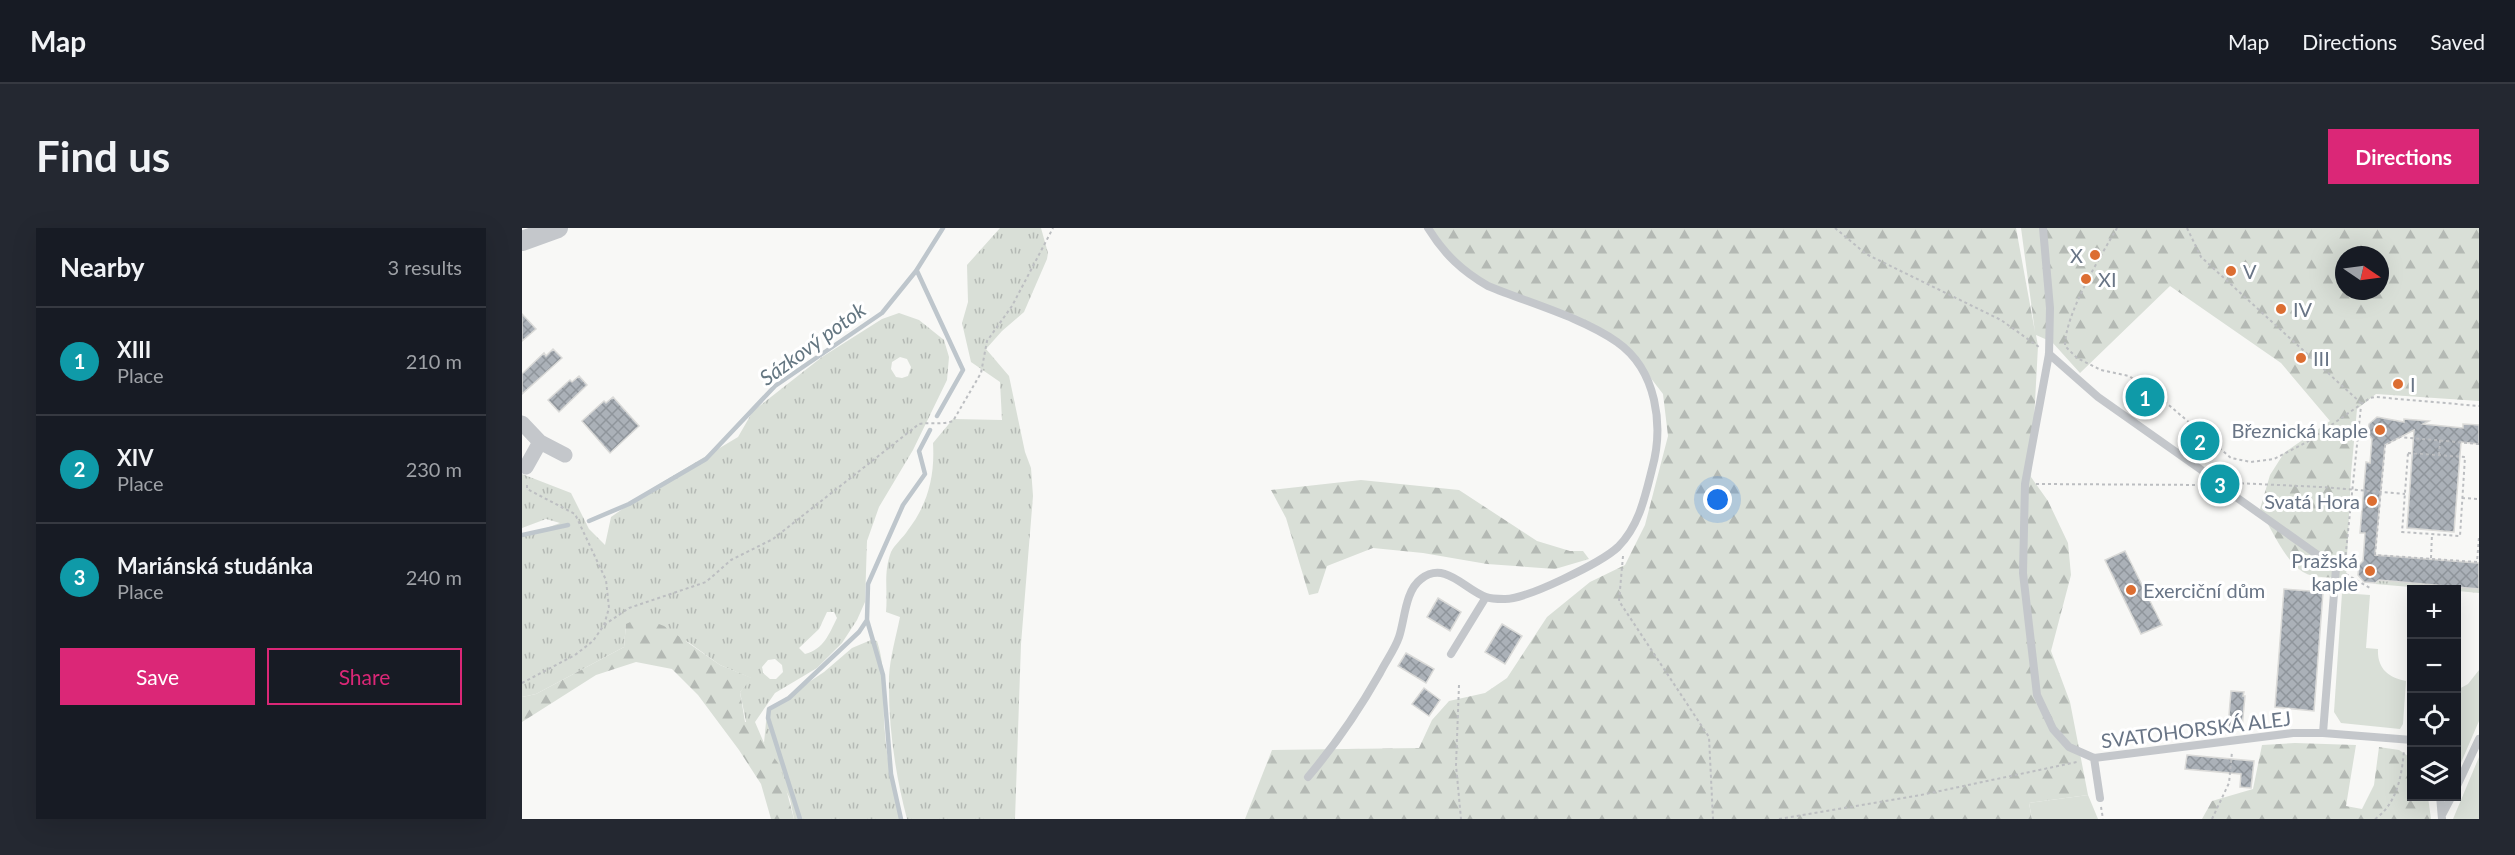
<!DOCTYPE html>
<meta charset="utf-8">
<style>
:root{--surface:#171b24;--page:#242831;--text:#f1f3f6;--muted:#9ea1a6;--line:#363941;--accent:#db2777}
body{margin:0;font-family:Lato,sans-serif;background:var(--page);color:var(--text)}
.controls{position:absolute;right:18px;bottom:18px;display:grid;overflow:hidden;border-radius:0px;box-shadow:0 6px 24px #0002}
.controls button{width:54px;height:54px;display:grid;place-items:center;padding:0;border:0;border-bottom:2px solid var(--line);background:var(--surface);color:var(--text);font:30px sans-serif}
.compass{position:absolute;left:1813px;top:18px;width:54px;height:54px;border-radius:50%;background:var(--surface);box-shadow:0 6px 24px #0002;rotate:103deg}
.you{position:absolute;left:1196px;top:272px;width:21px;height:21px;margin:-15px;border:4px solid #fff;border-radius:50%;background:#1a73e8;box-shadow:0 0 0 9px #1a73e833}
.badge{display:grid;place-items:center;width:39px;height:39px;border-radius:50%;background:var(--accent);color:#fff;font-size:20px;font-weight:700}
.pin{position:absolute;translate:-50% -50%;border:3px solid #fff;box-shadow:0 2px 6px #0006}
.list{margin:0;padding:0;list-style:none}
h2{display:flex;justify-content:space-between;align-items:center;height:78px;margin:0;padding:0 24px;font-size:26px}
h2 small{font-size:20px;font-weight:400;color:var(--muted)}
.list li{display:grid;grid-template-columns:39px 1fr auto;gap:18px;align-items:center;box-sizing:border-box;height:108px;padding:0 24px;border-top:2px solid var(--line)}
.list b{display:block;font-size:22px;white-space:nowrap}
.list p{margin:0;font-size:20px;white-space:nowrap;color:var(--muted)}
.list em{font-size:20px;font-style:normal;color:var(--muted)}
.actions{display:flex;gap:12px;padding:18px 24px}
.actions a{flex:1;padding:14px 0;border:2px solid var(--accent);border-radius:0px;text-align:center;font-size:21px;color:var(--accent)}
.actions .main{background:var(--accent);color:#fff}
.icon{flex:none;width:33px;height:33px;fill:none;stroke:currentColor;stroke-width:2;stroke-linecap:round;stroke-linejoin:round}
.map{position:relative;flex:none;width:1957px;height:591px;overflow:hidden;border-radius:0px}
header{display:flex;align-items:center;gap:36px;box-sizing:border-box;height:84px;padding:0 30px;background:var(--surface);border-bottom:2px solid var(--line)}
header strong{font-size:28px}
nav{display:flex;gap:33px;margin-inline-start:auto;font-size:21px}
.intro{display:flex;align-items:center;justify-content:space-between;box-sizing:border-box;height:144px;padding:0 36px}
h1{margin:0;font-size:42px}
.button{padding:15px 27px;border-radius:0px;background:var(--accent);color:#fff;font-size:21px;font-weight:700}
main{display:flex;gap:36px;padding:0 36px}
aside{flex:1;background:var(--surface);border-radius:0px;box-shadow:0 6px 24px #0002}
.map>svg:first-child{display:block}
.grass{fill:url(#grass-tufts);fill-rule:evenodd}
.forest{fill:url(#forest-firs);fill-rule:evenodd}
.park{fill:#d9dfd7}
.lines{fill:none;stroke-linecap:round;stroke-linejoin:round}
.stream{stroke:#bec6cc;stroke-width:4.5}
.building{fill:url(#building-cross-hatch);stroke:#dadad8;stroke-width:1.5}
.path{stroke:#bcbec1;stroke-width:2;stroke-dasharray:3 3;stroke-linecap:butt}
.service{stroke:#c4c7cb;stroke-width:8}
.minor{stroke:#c4c7cb;stroke-width:15}
.tertiary{stroke:#c4c7cb;stroke-width:20}
.poi-dot{fill:#dc6e32;stroke:#fff;stroke-width:2}
.labels{text-anchor:middle;dominant-baseline:central;stroke-width:6;stroke-linejoin:round;paint-order:stroke}
.poi-label{font-size:20px;fill:#697586;stroke:#fff;text-anchor:start}
.street-label{font-size:20px;fill:#697586;stroke:#fff}
.water-label{font-size:21px;font-style:italic;fill:#647681;stroke:#fff}
</style>
<header>
<strong>Map</strong>
<nav><a>Map</a><a>Directions</a><a>Saved</a></nav>
</header>
<div class="intro"><h1>Find us</h1><a class="button">Directions</a></div>
<main>
<aside>
<h2>Nearby<small>3 results</small></h2>
<ul class="list">
<li><span class="badge" style="background:#0f9aa8">1</span><div><b>XIII</b><p>Place</p></div><em>210 m</em></li>
<li><span class="badge" style="background:#0f9aa8">2</span><div><b>XIV</b><p>Place</p></div><em>230 m</em></li>
<li><span class="badge" style="background:#0f9aa8">3</span><div><b>Mariánská studánka</b><p>Place</p></div><em>240 m</em></li>
</ul>
<div class="actions"><a class="main">Save</a><a>Share</a></div>
</aside>
<div class="map">
<svg width="1957" height="591" viewBox="0 0 1957 591">
<defs>
<pattern id="grass-tufts" width="24" height="20" patternUnits="userSpaceOnUse" patternTransform="scale(1.5)"><rect width="24" height="20" fill="#d9dfd7"/><path d="M3 7l-1-3M5 7V3M7 7l1-3M15 17l-1-3M17 17v-4M19 17l1-3" fill="none" stroke="#b4b9b4"/></pattern>
<pattern id="forest-firs" width="22" height="20" patternUnits="userSpaceOnUse" patternTransform="scale(1.5)"><rect width="22" height="20" fill="#d9dfd7"/><path d="M5 1l3.5 6h-7zM16 11l3.5 6h-7z" fill="#b4b9b4"/></pattern>
<pattern id="building-cross-hatch" width="8" height="8" patternUnits="userSpaceOnUse" patternTransform="scale(1.5)"><rect width="8" height="8" fill="#abb1b8"/><path d="M0 0l8 8M0 8l8-8" fill="none" stroke="#8f959b"/></pattern>
</defs>
<rect width="100%" height="100%" fill="#f8f8f6"/>
<path class="grass" d="M478 0H519L526 25 525 31 502 84 480 103 464 121 487 148 503 224 509 240 511 268 499 416 493 591H385C373 545 366 497 367 449 368 429 374 409 378 389L364 384C366 363 361 345 369 324 373 316 381 310 386 302 406 276 413 248 411 215L431 191 480 192 478 154 449 134 440 95 446 74 445 37Z
M377 85 397 92 422 112 427 129 425 152 391 222 357 279 345 313 343 374 335 392 320 415 295 440 253 465 233 494H224L218 464 229 450 198 437 166 414 104 396 102 419 14 466 0 469V309L38 295 24 291 0 300V246L49 265 67 301 83 317 89 289 129 261 216 209 231 183 300 129 360 91ZM378 129 385 131 389 139 386 148 380 150 374 149 369 141 370 134ZM305 384H312L315 390C307 406 302 421 283 426L277 420 297 401ZM253 431 260 437 261 444 254 451H248L241 445 240 439 246 432Z
M1860 350 1870 353 1947 360 1957 359V365L1914 361V357L1901 356 1900 360 1853 356Z
M349 412 355 413C365 443 360 474 363 505 365 533 372 564 380 591H272L268 571 242 515 244 494 248 483 263 470 302 444 330 420Z"/>
<path class="forest" d="M909 0H1494L1513 104 1499 0H1957V173L1854 166 1835 181 1829 246 1824 350C1812 349 1792 351 1781 344 1763 333 1748 299 1738 281L1748 247 1762 225 1808 193 1759 135 1648 58 1558 145 1530 114 1514 107 1516 118 1509 249 1526 273 1546 315 1549 347 1529 423 1548 474 1566 567 1507 575 1510 591H723L750 522 897 520 910 492 927 473 963 465 985 450 1025 389 1068 354 1103 337 1123 297 1146 208 1141 166 1102 115 965 56 938 38ZM1822 27H1858V63H1822Z
M839 252 937 262 1015 313 1048 323H1061L1067 331 1033 341 965 336 901 325 851 320 805 338 796 365 787 367 764 290 749 262Z
M119 389 142 398 198 437 230 450 218 464 223 494H233L242 515 258 538 272 591H249L239 556 217 522 176 467 150 441 114 434 74 447 0 494V469L14 466 102 419 104 396Z
M1773 515 1834 517 1824 578 1840 581 1852 557 1857 519 1877 522 1889 530 1890 568 1906 569 1909 591H1680L1690 573 1731 561 1740 517Z"/>
<path class="park" d="M1820 365 1848 367 1844 420 1856 421C1855 440 1866 450 1884 453L1881 496 1878 501 1819 495 1812 484Z
M1957 442V493L1935 544V462L1946 456Z
M1957 529V591H1931Z
M1566 567 1576 591H1510L1507 575Z"/>
<g class="lines">
<path class="stream" d="M395 43 441 142 415 188
M67 293 107 276 184 231 253 158 360 85 394 43 421 0
M0 307 46 297
M278 591 246 490 247 481 267 470 337 404 345 392
M379 591 369 546 361 447 345 392 346 356 381 277 403 246 397 223 408 202"/>
</g>
<path class="building" d="M0 86 14 101 0 113Z
M31 121 40 130 0 166V146L22 125 24 128Z
M57 148 65 157 37 184 26 172 48 152 50 154Z
M91 169 117 198 88 225 60 193 82 173 84 175Z
M1855 189 1882 194V191L1907 193 1901 196 1941 200V196L1957 197V216L1939 214 1932 304 1885 300 1892 202 1863 217 1853 327 1957 335V361L1857 352 1853 355 1842 354 1836 347 1837 337 1841 333 1843 305H1838L1844 234 1848 235 1850 211 1846 206 1847 196Z
M1691 256a7 7 0 1 1 14 0a7 7 0 1 1-14 0Z
M1603 323 1640 397 1619 406 1583 332Z
M1762 361 1801 364 1792 483 1753 479Z
M916 370 939 384 928 403 905 389Z
M980 396 1000 408 983 436 963 424Z
M884 425 912 441 904 455 876 438Z
M902 460 918 472 907 488 890 476Z
M1709 463 1722 464 1721 468H1723L1720 500 1706 499Z
M1665 527 1732 533 1729 560 1718 559 1719 546 1663 541Z"/>
<g class="lines">
<path class="path" d="M1313 0 1344 26 1479 92 1517 119
M1595 0C1578 29 1543 86 1543 118L1555 130 1579 142 1607 148 1635 167 1709 230 1729 234 1752 231 1785 214 1848 170 1854 169 1957 178
M1665 0 1679 29 1840 176
M1957 216 1878 209 1863 217 1853 327 1955 334 1957 309
M1886 225 1943 229 1938 308 1880 304Z
M1917 227 1918 212
M1713 255 1799 259 1883 266
M1514 256 1683 257
M1940 270 1957 271
M1101 328 1097 373 1187 509 1191 591
M1909 330 1910 306
M1823 333 1839 178
M1824 346 1848 360
M1907 361V357
M82 397 107 380 184 354 209 332 251 311 397 196C409 194 420 197 431 193L459 145 465 113 490 78 531 0
M0 455 53 427 71 413 82 397 87 380 84 352 53 286 5 261V254
M937 457 934 537 939 591
M1579 579 1581 591
M1257 591 1399 567 1555 534
M1690 591 1707 555 1710 524
M1853 591C1875 576 1880 547 1882 522"/>
<path class="service" d="M1521 0 1528 80 1527 126 1503 256 1501 345 1515 467 1531 501 1547 519 1572 530 1771 505H1801L1890 512
M1527 126 1576 169 1688 248
M1686 256a12 12 0 1 1 24 0a12 12 0 1 1-24 0Z
M1707 264 1814 340 1801 505
M929 426 964 369
M1572 530 1578 570
M786 549C814 516 837 482 858 445 864 433 873 421 877 409 883 391 883 363 899 351 923 332 943 362 964 369 969 371 977 371 982 371 1004 372 1080 334 1096 319 1117 298 1123 269 1130 241 1142 198 1135 142 1095 114 1059 89 1007 75 966 58 940 43 922 26 906 0
M1934 560 1957 511
M1918 568 1920 591
M1920 587 1930 568"/>
<path class="minor" d="M0 195 18 214 43 227
M4 239 18 214"/>
<path class="tertiary" d="M0 13 36 0"/>
</g>
<g class="poi-dot">
<circle cx="1573" cy="27" r="6"/>
<circle cx="1709" cy="43" r="6"/>
<circle cx="1564" cy="51" r="6"/>
<circle cx="1759" cy="81" r="6"/>
<circle cx="1779" cy="130" r="6"/>
<circle cx="1876" cy="156" r="6"/>
<circle cx="1858" cy="202" r="6"/>
<circle cx="1850" cy="273" r="6"/>
<circle cx="1848" cy="343" r="6"/>
<circle cx="1609" cy="362" r="6"/>
</g>
<g class="labels">
<g class="poi-label">
<text x="1561" y="27" text-anchor="end">X</text>
<text x="1721" y="43">V</text>
<text x="1576" y="51">XI</text>
<text x="1771" y="81">IV</text>
<text x="1791" y="130">III</text>
<text x="1888" y="156">I</text>
<text x="1846" y="202" text-anchor="end">Březnická kaple</text>
<text x="1838" y="273" text-anchor="end">Svatá Hora</text>
<text x="1836" y="332" text-anchor="end">Pražská<tspan x="1836" dy="23">kaple</tspan></text>
<text x="1621" y="362">Exerciční dům</text>
</g>
<g class="street-label">
<text transform="translate(1674 501) rotate(-7)">SVATOHORSKÁ ALEJ</text>
</g>
<g class="water-label">
<text transform="translate(290 115) rotate(-36)">Sázkový potok</text>
</g>
</g>
</svg>
<div class="controls">
<button>+</button>
<button>−</button>
<button><svg class="icon" aria-label="locate" viewBox="0 0 24 24"><circle cx="12" cy="12" r="6"/><path d="M12 2v4M12 18v4M2 12h4M18 12h4"/></svg></button>
<button><svg class="icon" aria-label="layers" viewBox="0 0 24 24"><path d="M12 4l9 5-9 5-9-5zM3 14l9 5 9-5"/></svg></button>
</div>
<svg class="compass" viewBox="-18 -18 36 36"><path d="M0-13l5 13h-10z" fill="#e53935"/><path d="M0 13l5-13h-10z" fill="#9ea1a6"/></svg>
<div class="you"></div>
<div class="pin badge" style="left:1623px;top:169px;background:#0f9aa8">1</div>
<div class="pin badge" style="left:1678px;top:213px;background:#0f9aa8">2</div>
<div class="pin badge" style="left:1698px;top:256px;background:#0f9aa8">3</div>
</div>
</main>
